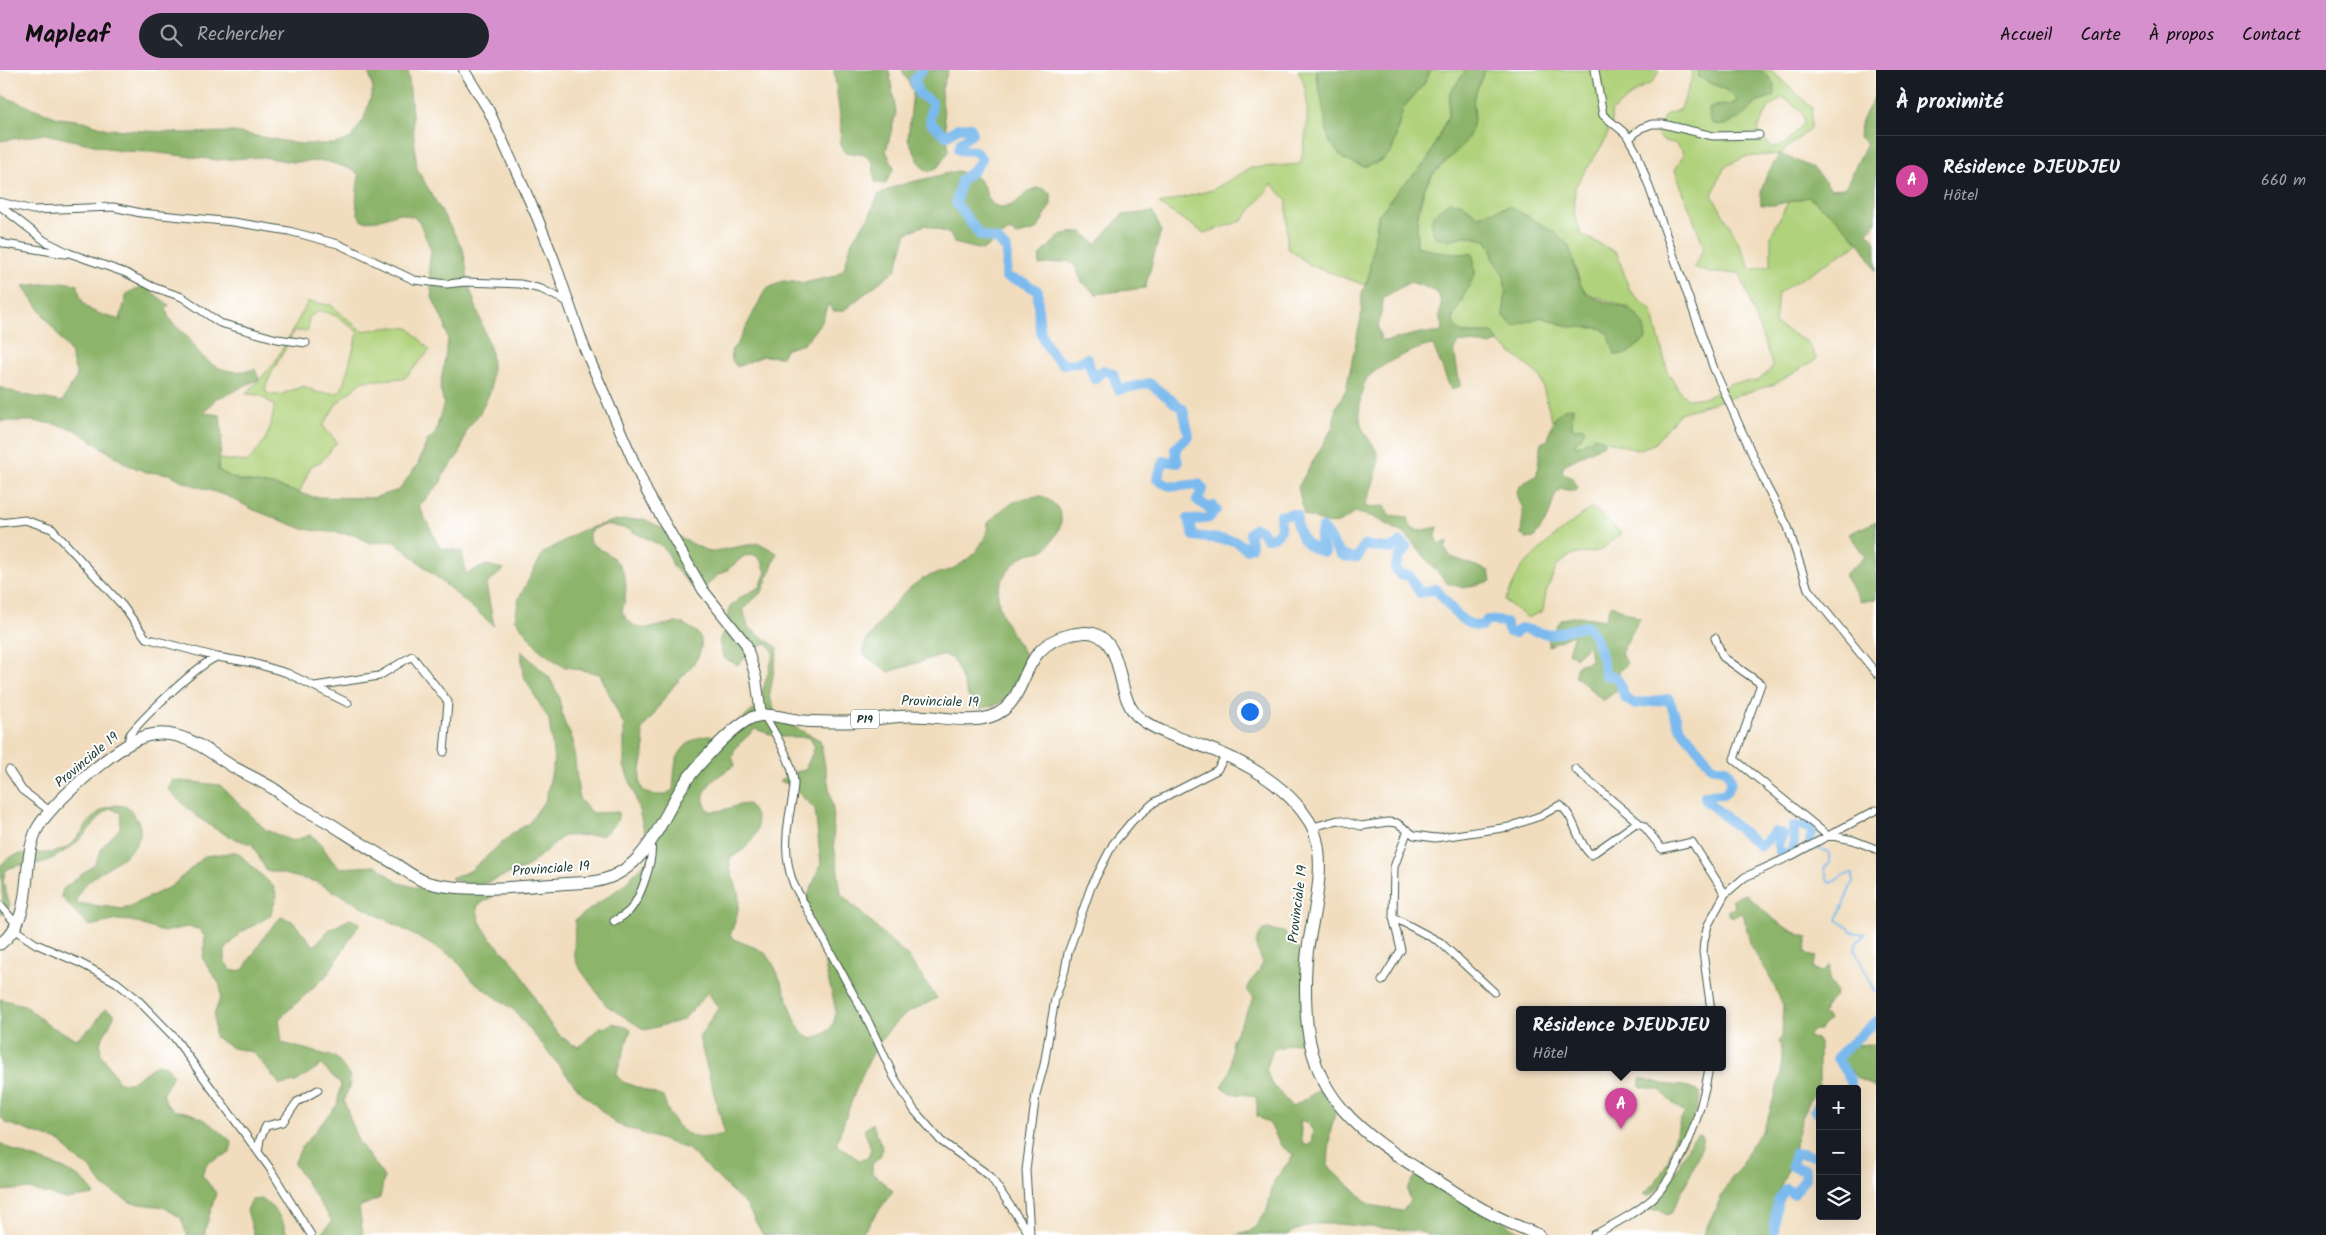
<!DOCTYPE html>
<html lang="fr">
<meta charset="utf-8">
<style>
:root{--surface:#171b24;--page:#20242c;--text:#f1f3f6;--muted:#9ea1a6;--line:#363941;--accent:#d690ce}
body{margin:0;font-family:Kalam,sans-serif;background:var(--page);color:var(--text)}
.controls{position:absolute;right:15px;bottom:15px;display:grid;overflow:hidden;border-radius:5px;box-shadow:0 5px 20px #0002}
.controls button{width:45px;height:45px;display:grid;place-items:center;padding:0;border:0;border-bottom:1px solid var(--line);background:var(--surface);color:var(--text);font:25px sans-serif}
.you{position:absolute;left:1249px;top:641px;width:18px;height:18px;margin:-12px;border:4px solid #fff;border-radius:50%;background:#1a73e8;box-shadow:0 0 0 8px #1a73e833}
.badge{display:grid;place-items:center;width:32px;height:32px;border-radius:50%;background:var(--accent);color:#fff;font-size:16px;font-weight:700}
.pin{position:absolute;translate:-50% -41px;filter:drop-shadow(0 1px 2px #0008)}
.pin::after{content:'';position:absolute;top:26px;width:18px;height:15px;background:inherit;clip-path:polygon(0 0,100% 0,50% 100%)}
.popup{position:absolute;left:1516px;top:936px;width:210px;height:65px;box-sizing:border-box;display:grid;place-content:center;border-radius:5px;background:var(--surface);filter:drop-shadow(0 1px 4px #0005);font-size:16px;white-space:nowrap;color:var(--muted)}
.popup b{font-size:19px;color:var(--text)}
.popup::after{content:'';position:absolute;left:50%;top:100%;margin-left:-10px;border:10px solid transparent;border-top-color:var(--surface)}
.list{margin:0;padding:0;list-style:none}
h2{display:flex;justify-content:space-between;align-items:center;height:65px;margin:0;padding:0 20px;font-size:21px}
h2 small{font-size:16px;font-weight:400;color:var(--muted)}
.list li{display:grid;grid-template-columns:32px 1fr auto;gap:15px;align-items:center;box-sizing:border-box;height:90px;padding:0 20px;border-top:1px solid var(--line)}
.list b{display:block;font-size:19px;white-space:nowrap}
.list p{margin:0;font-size:16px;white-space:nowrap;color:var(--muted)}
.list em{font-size:16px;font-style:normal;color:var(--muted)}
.icon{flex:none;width:28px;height:28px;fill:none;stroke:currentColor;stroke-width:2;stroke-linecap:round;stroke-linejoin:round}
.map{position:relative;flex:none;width:1876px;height:1165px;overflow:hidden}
header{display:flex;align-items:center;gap:30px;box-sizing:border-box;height:70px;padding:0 25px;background:var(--accent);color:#111}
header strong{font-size:24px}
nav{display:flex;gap:28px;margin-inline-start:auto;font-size:18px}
.search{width:350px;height:45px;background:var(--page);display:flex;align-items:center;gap:12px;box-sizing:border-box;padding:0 18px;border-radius:28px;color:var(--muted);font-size:19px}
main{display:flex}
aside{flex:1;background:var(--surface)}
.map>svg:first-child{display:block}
.green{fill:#b1d27b;stroke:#688858;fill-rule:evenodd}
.forest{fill:#8cb46b;stroke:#567850;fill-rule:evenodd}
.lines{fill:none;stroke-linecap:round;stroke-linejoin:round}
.stream{stroke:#7abaee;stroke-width:2}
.river{stroke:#7abaee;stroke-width:10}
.street-casing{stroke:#3e5549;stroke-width:9}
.secondary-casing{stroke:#3e5549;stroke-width:12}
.primary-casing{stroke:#3e5549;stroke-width:13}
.street{stroke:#fff;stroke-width:7}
.secondary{stroke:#fff;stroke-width:10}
.primary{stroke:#fff;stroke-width:11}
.labels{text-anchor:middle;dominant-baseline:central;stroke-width:4;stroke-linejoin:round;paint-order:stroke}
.shield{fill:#fff;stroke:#627771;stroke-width:1}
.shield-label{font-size:12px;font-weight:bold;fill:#1f3d34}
.street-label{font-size:14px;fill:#1f3d34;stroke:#fff}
</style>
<header>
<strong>Mapleaf</strong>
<div class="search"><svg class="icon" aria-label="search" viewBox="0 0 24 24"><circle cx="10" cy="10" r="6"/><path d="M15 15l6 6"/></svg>Rechercher</div>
<nav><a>Accueil</a><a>Carte</a><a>À propos</a><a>Contact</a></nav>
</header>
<main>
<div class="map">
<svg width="1876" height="1165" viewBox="0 0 1876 1165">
<rect width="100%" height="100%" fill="#fff"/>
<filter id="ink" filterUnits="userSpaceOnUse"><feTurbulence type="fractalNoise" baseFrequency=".02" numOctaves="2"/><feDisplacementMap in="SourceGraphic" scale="10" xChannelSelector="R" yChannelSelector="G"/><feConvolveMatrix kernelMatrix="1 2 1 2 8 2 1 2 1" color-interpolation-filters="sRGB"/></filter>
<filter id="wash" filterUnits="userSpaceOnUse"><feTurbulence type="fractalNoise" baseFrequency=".0096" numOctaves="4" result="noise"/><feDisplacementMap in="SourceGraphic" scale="20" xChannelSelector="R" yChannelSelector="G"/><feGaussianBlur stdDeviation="1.12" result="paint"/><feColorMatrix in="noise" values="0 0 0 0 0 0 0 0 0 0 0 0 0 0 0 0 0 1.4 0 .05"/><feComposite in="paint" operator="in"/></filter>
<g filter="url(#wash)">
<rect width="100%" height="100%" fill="#f1ddbe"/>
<path class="green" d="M1298 0H1316C1313 28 1357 73 1374 95L1384 89 1392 81 1403 38 1424 14 1431 0H1466L1450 23 1448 46 1427 91 1398 120 1378 146 1368 209 1365 215 1312 196 1287 178V131L1272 114 1242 151 1204 163 1159 134 1212 120 1251 98 1300 94C1307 68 1313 24 1298 0Z
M1485 0H1660L1652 13 1642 17 1611 42 1612 54 1603 74 1575 117 1574 143 1581 164 1617 183 1630 221 1652 241 1668 303 1681 323 1688 329 1708 327 1731 313 1758 311 1773 297 1740 203H1709L1694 197 1704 177 1675 100 1683 86 1682 80 1674 73 1663 71 1656 63 1665 45 1681 39 1693 5 1690 0H1698L1699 7 1726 20 1737 31 1733 35 1714 36 1747 43 1758 31 1774 26 1758 0H1771L1812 38 1811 58 1780 84 1745 87 1724 97 1712 125 1734 163 1751 200 1771 195V165L1788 132 1808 127 1835 146 1859 173 1778 223 1775 254 1807 272 1817 289 1775 314 1680 343 1654 374 1637 380 1594 367 1578 376 1574 375V360L1565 338 1552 351 1540 306 1498 272 1493 263H1462L1454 256 1453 247 1475 204 1473 184 1441 183 1417 176V150L1424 119 1432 106 1464 73 1475 45 1473 29ZM1782 28C1794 34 1804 39 1804 53L1784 75 1773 77 1762 68 1758 58 1769 37ZM1461 133 1478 146 1569 176 1581 216 1589 224 1630 238 1609 265 1601 258 1570 257 1541 247 1503 245 1506 223 1504 204 1493 189 1492 178 1486 170 1466 166 1446 170Z
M308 232 331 235 362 261 392 257 409 258 430 280 405 308 363 311 337 333 323 356 337 372 322 391 311 396 299 423C290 420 281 417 271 415 252 412 235 411 217 400L219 389 247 392C265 373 272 361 274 335L260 325 246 324 274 294ZM319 241C333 242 349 253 358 263L342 319 337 323H318L304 316 279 325 268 324 265 319C272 298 286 282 293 261H308L309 247Z
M1592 437 1622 464 1599 481 1571 485 1557 496 1546 522 1543 541 1528 548 1505 531 1521 498 1550 470Z"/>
<path class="forest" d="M368 0H408L417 99 463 179 470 219 491 281 492 297 491 320 480 343 467 359 460 383 443 405 441 412 419 436 440 478 462 481 466 504 486 495 504 499 486 515 494 556 394 471 369 473 356 465 303 459 254 440 227 426 184 412 170 404 146 402 126 394 76 360 54 354 32 351H0V317L19 324 62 332 77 306 70 282 23 216 63 212 78 215C81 243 96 242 120 250L127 223 144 216 169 235 166 239C170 255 176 255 187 266 193 273 197 282 204 288 219 302 236 304 255 299L259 310C241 315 234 324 216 328L204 343 220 345 222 367 218 400 239 411 273 415 313 427 373 428 399 420 418 394 427 371 435 364 444 333 440 318 448 270 445 255 432 227 429 196 431 180 419 151 414 147 399 143 378 150 362 151C353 139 357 120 359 106L354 100 326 91 293 92 263 87 217 90 151 82 120 81 45 64 0 71V25L58 48 84 51 107 59 185 63 234 62 300 74H334L350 69 364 49 373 19Z
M834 0H889L896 43 886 81 894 98 885 114 875 112 873 93 866 85 845 82 840 73 841 54Z
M902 0H948L941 22 949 81 938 97 929 102 921 96 908 69 913 21Z
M1316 0H1431L1424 14 1403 38 1392 81 1384 89 1364 97 1343 89 1329 71Z
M1466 0H1485C1482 9 1476 19 1474 28 1472 38 1476 48 1472 59 1466 78 1444 90 1432 105 1417 124 1417 153 1416 176L1441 183 1473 184 1475 204 1453 247 1454 256 1462 263H1493L1498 272 1489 275 1459 272 1454 279 1460 316 1451 320 1433 275C1418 276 1374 297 1366 310 1360 320 1358 343 1361 355 1365 369 1379 374 1378 393 1377 407 1369 423 1365 437L1386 436 1388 445 1408 447 1410 456 1418 461 1438 457 1436 466 1438 475 1448 471 1445 479 1451 487 1489 501 1491 511 1464 518 1447 513 1405 464 1373 447 1355 442C1333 460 1330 454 1304 445L1298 417 1333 357 1336 337 1346 320 1361 248 1362 223 1368 209 1378 146 1398 120 1427 91 1448 47 1450 23ZM1410 212C1421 216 1441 219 1441 234 1441 247 1436 241 1443 257L1440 263H1420L1387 271 1381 270 1378 258 1384 227Z
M1698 0C1713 0 1744 0 1757 0 1768 3 1778 15 1774 26L1758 31 1747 43 1738 49 1724 55 1713 54 1710 50 1709 39C1718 33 1729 38 1737 31L1726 20 1699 7Z
M1876 24V153L1867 162 1876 172V202C1863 170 1836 146 1808 127L1774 135H1761C1759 114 1769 101 1780 84L1813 98 1831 119 1845 118 1867 73 1859 67 1862 50Z
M957 101C963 103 973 104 978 109 988 117 985 136 1001 137 1023 139 1026 106 1051 123V134L1037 160 1017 165 1009 161 982 180 954 173 950 164 925 155 907 163 896 199 843 241H833L828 234 822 251 804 274 786 279 782 287 763 286 737 297 732 290 731 280 738 273 765 220 783 211 804 213 835 206 844 199 852 171 870 145 878 125 896 116Z
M1449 132 1461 133 1478 146 1509 136C1524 145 1561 162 1569 177 1576 191 1574 212 1587 223 1609 240 1643 228 1646 269L1627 284 1615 285 1609 265 1601 258 1570 257 1541 247 1513 256 1503 245 1506 223 1504 205 1493 189 1492 178 1486 170 1466 166 1446 170 1435 167C1425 148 1435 144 1449 132Z
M1153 142 1161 160 1145 218 1096 224 1082 212 1075 196 1068 191 1039 195 1040 185 1062 164 1082 162 1096 174 1122 145Z
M1573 337 1572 357 1574 359 1582 357 1585 359 1582 366 1574 375 1578 376 1594 367 1604 370V374L1564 395 1562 402 1572 408 1578 417 1576 421 1560 419 1555 425 1548 448 1534 468 1526 469 1521 464C1521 456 1524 445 1523 439 1520 430 1513 425 1520 416 1525 410 1533 410 1537 404L1541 373 1548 370C1551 354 1555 339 1573 337Z
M1041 426C1062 435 1067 449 1054 468 1051 471 1048 478 1044 480 1038 483 1031 482 1025 485 1014 491 1000 509 998 521 996 545 1016 568 1027 588L1019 620C1004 631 994 639 975 638 963 622 964 605 951 588L941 585 889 602 865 586 863 576C880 552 897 525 922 509 931 504 942 503 952 499 970 490 987 474 988 453 1004 436 1017 427 1041 426Z
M644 449 709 482 759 473 777 483 762 522 743 539 748 557 778 578 769 627 774 637 773 646 820 670 833 739 834 774 841 824 908 887 937 928C925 935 910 940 900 949 867 977 851 1034 836 1074L859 1090 868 1088 871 1078 864 1060 872 1053 883 1079 879 1088 872 1094V1103L893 1121 861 1165H763L747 1136 688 1079 616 1054 579 1020 514 940 473 911 454 887 317 812 266 800 252 774C218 766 192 744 168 719L172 710 220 715 266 760 292 771 310 765C324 772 327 789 340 798L377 796 399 813 425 820 504 819 477 836C477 861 502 878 516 896 537 923 544 964 579 977L600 957 606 958 613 953 631 959 616 1005 623 1012 663 1027C669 1045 677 1063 697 1067 705 1069 717 1065 725 1064L699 968 718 938 708 922 683 950 645 960 606 935 578 896 574 884 575 850 624 815 651 786 634 722 624 696V656L600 604 562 596 540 580 515 549 519 528 543 483 580 461 613 451ZM611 455 627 459 662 476 669 485 673 496 697 523 703 520 716 506 726 501 744 486 755 485 762 492 766 502 760 517 741 527 729 538 727 553 719 571 723 587 737 595 762 574H768L774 583 758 636 721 668C702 661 683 672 676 691 674 700 674 711 673 720L664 725C630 727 641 705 644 683 645 676 643 667 642 659 654 646 661 632 672 618 681 607 705 587 701 570 699 561 689 557 681 553 657 552 639 571 622 542 627 521 630 503 612 487 605 481 596 478 589 471V462L599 456ZM755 659 779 667H809L815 677 805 700 787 704 780 711 790 715 815 739 821 794 804 835C810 846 818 858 821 870 824 882 824 894 827 905 833 931 848 958 812 969L802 963 797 955C792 942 776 894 768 886 757 875 741 875 730 866 735 852 741 837 738 822 735 809 728 801 730 788 752 777 769 756 748 734 735 734 722 743 709 741 692 720 720 705 735 695L732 687 735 678Z
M1876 451V529L1861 532 1844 505 1865 487 1849 464Z
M1611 535 1640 548 1621 583 1627 593 1618 603 1625 614 1603 631 1575 605 1577 595 1591 591 1589 575 1575 588 1568 582 1574 564 1549 576V569L1561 549 1578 546 1605 550Z
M521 581 549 607 558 624 564 652 573 670 579 729 592 743 619 742 617 752 603 765 563 766 526 798 474 817 451 808 470 801 513 763 529 753 546 729 554 691 549 650 523 605Z
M117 735 128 737C132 743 139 750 140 757 145 791 79 800 76 833L124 839 172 816 205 786 237 782 273 816 277 826 270 846 240 863 225 880V892L232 901 243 900 266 864 281 847 292 851 314 876 329 860 350 849 360 853 327 905 279 949 282 973 335 987 349 1004 350 1014 344 1031 358 1071 384 1107 380 1128 359 1137 363 1165H320L332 1151 294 1094 301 1078 337 1035 341 1014 321 995 296 1012 280 1015 253 982 232 978 215 967 214 945 221 926 220 915 203 889 205 867 199 859 187 857 163 862 132 851 118 850 89 856 61 827 63 819 95 794 103 776 120 758 121 743 110 738C93 751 86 767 68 779 61 784 49 791 40 793 28 795 17 794 6 800L3 811 10 836 0 846 3 831 0 796C17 776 36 787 58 781 85 773 85 739 117 735Z
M1746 824C1766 843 1782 860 1808 867L1805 881 1807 885 1817 887 1813 896 1814 900 1824 902 1830 895 1829 909 1836 921 1835 926 1825 937 1822 946H1827L1829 950 1819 960H1814L1807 967 1816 969 1819 973V1018L1810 1030 1802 1048 1790 1096 1777 1124 1771 1153V1165H1703L1728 1113 1743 1094 1750 1076 1762 1061 1768 1048 1781 1004 1782 980 1779 971 1782 967 1783 935 1768 903 1751 877 1743 843 1733 847 1728 845V840L1733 839 1735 835 1732 829Z
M1268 859 1284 862 1307 889 1308 971 1290 974 1273 980 1266 999 1271 1013 1292 1037 1324 1017 1337 1035 1330 1064 1328 1096 1370 1135 1402 1141 1410 1131 1407 1119 1420 1099 1525 1165H1432L1415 1161 1337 1154H1314L1294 1161 1288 1165H1236L1249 1162 1256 1156 1267 1140 1274 1111 1294 1085 1281 1076 1270 1054 1257 1046V1031L1255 1026C1244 1023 1229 1027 1221 1017L1230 1001 1232 970 1254 928 1247 920C1247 911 1258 906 1261 897 1265 881 1247 881 1263 860ZM1300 1050 1308 1053 1313 1061 1311 1074 1305 1076 1302 1071Z
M0 929 24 935 48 955 76 969 93 956 105 939 115 944 100 973 101 984 119 1012 131 1013 157 994 167 996 173 1005 163 1024 167 1035 175 1041C199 1041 214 1057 232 1072L230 1083 207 1093 202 1105 216 1123 205 1160V1165H187L181 1148 164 1137 132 1133 103 1116 91 1099 73 1086 61 1072 6 1053 0 1047Z
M1870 974 1876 977V1016L1874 1017 1857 1008 1842 991 1843 985 1855 975Z
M1640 1008C1648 1009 1655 1012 1663 1014 1677 1017 1689 1013 1701 1024 1694 1050 1673 1115 1648 1126L1644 1124 1660 1106 1668 1091 1680 1051 1685 1043 1671 1032 1661 1021 1640 1016Z
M1699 1065 1702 1066C1705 1081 1679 1126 1671 1143L1667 1145 1659 1140H1647L1646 1138 1669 1115 1691 1071Z
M0 1073C28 1092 77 1092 95 1125L66 1129 29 1119 0 1121Z
M262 1129C273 1137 286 1150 286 1165H254L247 1140 252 1130Z"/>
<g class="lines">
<path class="stream" d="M1811 777 1829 782V793L1824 798 1828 811 1832 813 1844 805 1853 804V811L1837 850 1849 857 1851 862 1865 864 1857 872 1855 880 1876 923"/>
<path class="river" d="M923 0 914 10 919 24 932 32 930 52 946 66 958 58 970 57 972 64 961 72 959 80 975 81 982 89 974 100 961 110 956 133 980 165 998 170 1007 180 1006 207 1025 213 1038 221C1038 253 1037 273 1063 294L1078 293 1087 288 1094 309 1104 300 1113 304 1119 320 1149 313 1183 339 1189 366 1175 379 1178 393 1164 391 1157 409C1171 421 1182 415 1199 414L1203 419 1197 430 1209 438 1214 436 1216 440 1209 448 1196 450 1188 449 1194 466 1236 471 1246 479 1251 477 1250 463 1255 458 1261 460 1266 468 1274 467 1281 460 1280 446 1291 444 1297 445C1295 463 1306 479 1325 482L1320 470 1322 458C1336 467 1331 491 1358 487L1364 475 1391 479 1401 472 1407 478 1399 487 1395 498 1400 505H1409L1420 523 1436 519C1449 534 1461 558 1483 556L1487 550 1505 552 1509 562 1516 563 1521 558 1551 565 1571 559 1588 556C1599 572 1603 587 1605 605L1614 606 1620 613 1625 628 1634 634 1669 629 1679 656 1713 698H1725C1733 709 1733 714 1724 724L1705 725 1706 731C1725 745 1741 763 1761 776L1775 762 1783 764 1778 774 1779 781 1785 784 1791 782 1794 773 1793 756 1808 757 1812 763 1810 770
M1851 1019V1011L1837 988 1849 975 1876 952
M1820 1034 1815 1041 1820 1045
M1774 1165C1775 1150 1774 1130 1786 1119L1794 1124 1805 1108V1100L1792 1096 1795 1083 1820 1087"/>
</g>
</g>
<g filter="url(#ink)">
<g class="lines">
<g class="street-casing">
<path id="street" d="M1595 0 1603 45 1626 64 1637 83 1714 299 1766 415 1788 457 1808 519 1876 603
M1629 69 1641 58 1652 54H1663L1713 66 1759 65
M0 132 33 140 113 137 141 143 233 152 289 161 338 174 414 210 447 214 465 212 520 214 541 219 570 233
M0 136 45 171 69 183 126 203 153 217 182 227 220 253 277 269 306 273
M0 171 5 174 65 184
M0 453 25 450 52 459 122 535 146 568 217 587
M1715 568 1723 587 1761 614 1734 689 1827 765 1853 770 1876 779
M315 616 379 606 412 586 448 632 444 682
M764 645C775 664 792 689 794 712 794 724 791 735 789 747 785 770 785 793 794 815L869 953 894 1007 914 1040 941 1071 990 1106 1030 1165
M129 674C128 670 128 667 131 663 145 646 198 594 217 587L253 593 287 603 348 633
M1575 699 1639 753
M9 700 22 720 50 741
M1313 757 1338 750 1361 756 1388 752 1397 753 1414 765 1435 768 1509 757 1540 746 1560 735C1576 748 1576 771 1591 785L1636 753 1643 755 1662 779 1692 772 1725 824
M0 835 17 855
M1393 847 1440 872 1494 922
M614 851C620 848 626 844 630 840 641 827 654 789 651 774
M15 860 36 874 80 893 116 912 136 928 174 967 269 1097 311 1165
M1382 911 1401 880 1393 847 1394 797 1408 760
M1711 940 1703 882 1704 871 1708 855 1725 824 1745 807 1791 786 1876 740
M258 1082 260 1069 266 1056 283 1052 297 1032 318 1020
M1030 1164 1026 1100 1036 1024 1044 995 1055 929 1065 900 1068 883 1091 817 1113 774 1133 750 1155 732 1217 700 1226 685
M1594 1165C1614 1154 1636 1143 1653 1128 1684 1097 1702 1040 1709 998"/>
</g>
<g class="secondary-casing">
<path id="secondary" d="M464 0 489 41 537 147 554 190 584 277 647 422 703 520 746 574 756 608 761 645"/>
</g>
<g class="primary-casing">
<path id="primary" d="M0 874C36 847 20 798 36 761 48 736 108 685 134 671 147 664 162 662 177 666 197 671 217 687 235 698 248 705 261 711 274 719 283 725 292 733 301 738 311 743 321 748 331 754 353 768 374 782 397 795 406 801 415 808 426 812 462 823 520 817 559 814 570 813 581 813 592 812 642 805 657 759 680 720 692 700 729 660 749 649 767 640 786 650 804 651 818 652 834 652 848 652 870 651 892 645 914 646 936 646 959 652 981 649 1037 640 1009 577 1073 564 1082 563 1087 561 1095 564 1127 576 1114 630 1141 649 1158 662 1182 669 1202 676 1242 690 1286 714 1309 751 1329 782 1315 837 1309 871 1305 893 1305 916 1306 938 1309 1028 1360 1063 1431 1107 1450 1118 1468 1132 1488 1142 1504 1151 1522 1158 1539 1165"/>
</g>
<use href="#street" class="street"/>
<use href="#secondary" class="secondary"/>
<use href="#primary" class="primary"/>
</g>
</g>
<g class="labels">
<rect class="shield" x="851" y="639.5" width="28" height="19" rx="4"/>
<g class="shield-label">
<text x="865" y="649">P19</text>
</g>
<g class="street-label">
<text transform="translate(940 632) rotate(1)">Provinciale 19</text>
<text transform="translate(87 690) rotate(-40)">Provinciale 19</text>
<text transform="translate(551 799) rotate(-4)">Provinciale 19</text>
<text transform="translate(1298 834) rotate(-83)">Provinciale 19</text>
</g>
</g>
</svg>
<div class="controls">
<button>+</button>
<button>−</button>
<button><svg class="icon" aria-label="layers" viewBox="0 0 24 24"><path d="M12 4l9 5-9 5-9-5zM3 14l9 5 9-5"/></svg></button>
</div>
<div class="you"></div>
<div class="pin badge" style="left:1621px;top:1059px;background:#d1479c">A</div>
<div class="popup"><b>Résidence DJEUDJEU</b>Hôtel</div>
</div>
<aside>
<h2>À proximité<small></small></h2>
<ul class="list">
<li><span class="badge" style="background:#d1479c">A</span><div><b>Résidence DJEUDJEU</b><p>Hôtel</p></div><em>660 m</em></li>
</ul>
</aside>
</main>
